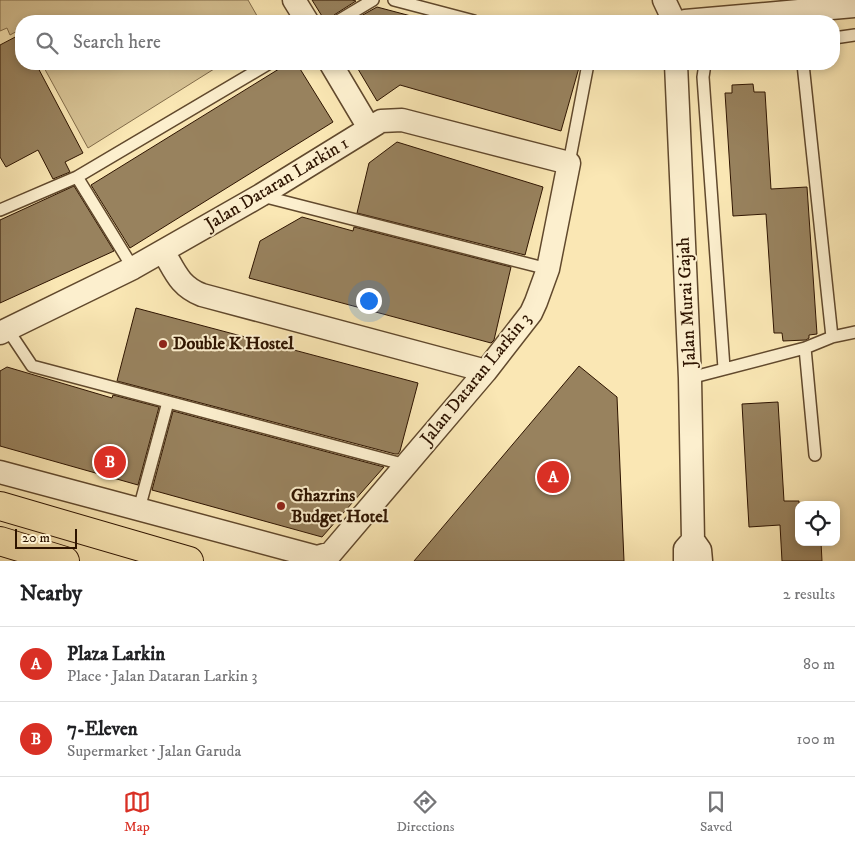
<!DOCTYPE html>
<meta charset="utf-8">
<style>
:root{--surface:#fff;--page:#f6f6f6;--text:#202124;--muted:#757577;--line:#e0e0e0;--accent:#d93025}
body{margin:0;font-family:"IM FELL DW Pica",serif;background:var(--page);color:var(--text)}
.controls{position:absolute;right:15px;bottom:15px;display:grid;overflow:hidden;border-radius:10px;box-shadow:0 2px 8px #0003}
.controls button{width:45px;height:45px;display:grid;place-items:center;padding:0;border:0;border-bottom:1px solid var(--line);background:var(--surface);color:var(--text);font:25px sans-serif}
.scale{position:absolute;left:15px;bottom:12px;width:62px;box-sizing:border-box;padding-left:5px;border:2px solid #2e1400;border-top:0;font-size:14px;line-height:18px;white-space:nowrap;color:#2e1400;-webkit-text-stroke:4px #fcefce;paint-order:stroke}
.you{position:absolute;left:368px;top:300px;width:18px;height:18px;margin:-12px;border:4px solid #fff;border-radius:50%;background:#1a73e8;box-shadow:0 0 0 8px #1a73e833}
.badge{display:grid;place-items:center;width:32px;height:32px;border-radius:50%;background:var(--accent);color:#fff;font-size:16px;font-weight:700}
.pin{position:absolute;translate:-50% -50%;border:2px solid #fff;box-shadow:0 1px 5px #0006}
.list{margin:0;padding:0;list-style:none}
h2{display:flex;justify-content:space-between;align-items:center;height:65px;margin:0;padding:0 20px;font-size:21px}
h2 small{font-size:16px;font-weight:400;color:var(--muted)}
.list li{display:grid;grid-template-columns:32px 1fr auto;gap:15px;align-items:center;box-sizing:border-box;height:75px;padding:0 20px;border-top:1px solid var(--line)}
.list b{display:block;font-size:19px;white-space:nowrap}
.list p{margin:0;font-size:16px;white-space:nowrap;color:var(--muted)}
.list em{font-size:16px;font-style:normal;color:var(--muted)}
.icon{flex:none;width:28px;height:28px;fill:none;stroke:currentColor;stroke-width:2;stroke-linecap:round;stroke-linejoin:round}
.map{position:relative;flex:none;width:855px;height:561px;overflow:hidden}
.search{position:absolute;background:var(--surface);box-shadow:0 2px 8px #0003;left:15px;right:15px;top:15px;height:55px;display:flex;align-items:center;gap:12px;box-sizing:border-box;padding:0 18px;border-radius:20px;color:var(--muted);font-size:19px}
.sheet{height:215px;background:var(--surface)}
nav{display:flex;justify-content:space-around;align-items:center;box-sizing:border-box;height:70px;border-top:1px solid var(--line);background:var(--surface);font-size:14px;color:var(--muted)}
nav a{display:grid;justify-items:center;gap:2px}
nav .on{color:var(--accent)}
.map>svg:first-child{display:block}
.green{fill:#d7c395;stroke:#826c4a}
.building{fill:#98825e;stroke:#2e1400}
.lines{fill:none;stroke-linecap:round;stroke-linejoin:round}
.lane-casing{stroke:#61492d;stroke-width:14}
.street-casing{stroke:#61492d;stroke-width:25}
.primary-casing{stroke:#2e1400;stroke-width:30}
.lane{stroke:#fcefce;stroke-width:11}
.street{stroke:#fcefce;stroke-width:22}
.primary{stroke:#fae7b4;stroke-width:28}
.poi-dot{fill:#8f2418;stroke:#fcefce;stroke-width:2}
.labels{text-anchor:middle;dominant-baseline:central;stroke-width:4;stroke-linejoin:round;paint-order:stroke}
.street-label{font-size:18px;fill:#2e1400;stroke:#fcefce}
.poi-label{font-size:18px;font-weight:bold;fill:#2e1400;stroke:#fcefce;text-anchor:start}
</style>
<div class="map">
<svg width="855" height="561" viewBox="0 0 855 561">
<rect width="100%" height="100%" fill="#fae7b4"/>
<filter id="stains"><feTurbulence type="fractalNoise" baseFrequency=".004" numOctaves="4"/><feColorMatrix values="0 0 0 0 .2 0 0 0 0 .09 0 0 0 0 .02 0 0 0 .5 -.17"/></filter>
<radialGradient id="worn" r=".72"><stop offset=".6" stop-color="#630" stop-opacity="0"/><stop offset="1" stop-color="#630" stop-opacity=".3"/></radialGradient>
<path class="green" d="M0 0H248L260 21H21V29L10 35 7 28 0 31Z
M42 64H222L88 148Z"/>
<path class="building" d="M312 0H352L356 1 334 15 331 21H325Z
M377 7 411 16V21H352Z
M21 34V64H36L83 153 65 162 70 172 53 179 38 150 6 167 0 157V45Z
M287 64H297L333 122 130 248 91 185Z
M355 64H580L561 131 400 85 377 101Z
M753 84 754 92H765L771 189 807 187 817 334 809 335V338L806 340 783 341 782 333H774L766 214 733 216 725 93H732V85Z
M397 142 543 187 525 255 357 213 369 163Z
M74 186 114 251 0 303V220Z
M302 217 353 231 354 227 511 267 494 340 491 343 249 278 260 241Z
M136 308 418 383 400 451 398 454H395L117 381Z
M579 366 617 397 624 561H414Z
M7 367 112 398 113 395 159 407 138 485 0 446V371Z
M778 402 784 501H799V542H821L822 561H782L780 525 749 527 742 404Z
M173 411 384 467 322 537 152 490Z"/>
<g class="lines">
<g class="lane-casing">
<path id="lane" d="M394 0 474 21
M338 21 373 0
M834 38 855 35
M705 64 703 77 724 368
M803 64 832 337
M569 163 588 64
M77 177 133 268
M262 196 548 269
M0 210 77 177 268 64
M8 330 32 366 406 465
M805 348 815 455
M690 378 805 348 832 337 855 332
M139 509 168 402"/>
</g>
<g class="street-casing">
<path id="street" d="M294 0 307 21
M664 0 674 21
M685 21 855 6
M331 64 369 128
M676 64 690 378 693 540 700 550 701 561
M163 251C175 271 179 286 202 295L486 371
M0 333 133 268 261 195 381 121 402 120 569 163 548 269 536 302 531 313 486 371 331 553 317 557
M0 472 317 557
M685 561V549L693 540"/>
</g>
<g class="primary-casing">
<path id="primary" d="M0 506 189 561
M0 541 65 561"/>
</g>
<use href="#lane" class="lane"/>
<use href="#street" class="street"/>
<use href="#primary" class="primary"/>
</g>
<g class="poi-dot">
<circle cx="163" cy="344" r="5"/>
<circle cx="281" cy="506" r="5"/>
</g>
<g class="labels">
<g class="street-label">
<text transform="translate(277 184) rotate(-31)">Jalan Dataran Larkin 1</text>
<text transform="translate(687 302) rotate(-93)">Jalan Murai Gajah</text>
<text transform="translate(476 379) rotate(-51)">Jalan Dataran Larkin 3</text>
</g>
<g class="poi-label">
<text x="173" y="344">Double K Hostel</text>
<text x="291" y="496">Ghazrins<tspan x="291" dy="21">Budget Hotel</tspan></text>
</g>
</g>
<rect width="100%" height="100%" filter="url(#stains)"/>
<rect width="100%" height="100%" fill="url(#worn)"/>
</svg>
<div class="controls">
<button><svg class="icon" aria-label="locate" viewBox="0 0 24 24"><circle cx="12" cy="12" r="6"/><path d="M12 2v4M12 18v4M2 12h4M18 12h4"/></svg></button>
</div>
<div class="scale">20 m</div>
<div class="you"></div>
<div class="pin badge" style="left:553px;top:477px">A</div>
<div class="pin badge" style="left:110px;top:462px">B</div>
<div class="search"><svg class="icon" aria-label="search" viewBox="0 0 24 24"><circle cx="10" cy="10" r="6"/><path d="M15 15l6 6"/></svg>Search here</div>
</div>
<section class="sheet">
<h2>Nearby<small>2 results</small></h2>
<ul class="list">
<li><span class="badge">A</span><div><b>Plaza Larkin</b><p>Place · Jalan Dataran Larkin 3</p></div><em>80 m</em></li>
<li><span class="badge">B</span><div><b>7-Eleven</b><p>Supermarket · Jalan Garuda</p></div><em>100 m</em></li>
</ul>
</section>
<nav>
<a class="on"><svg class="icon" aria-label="map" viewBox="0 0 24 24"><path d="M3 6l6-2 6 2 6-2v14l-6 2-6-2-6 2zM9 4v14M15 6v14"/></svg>Map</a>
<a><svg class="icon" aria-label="directions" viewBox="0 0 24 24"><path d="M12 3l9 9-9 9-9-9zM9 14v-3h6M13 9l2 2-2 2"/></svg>Directions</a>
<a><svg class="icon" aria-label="saved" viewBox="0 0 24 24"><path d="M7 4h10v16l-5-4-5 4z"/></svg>Saved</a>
</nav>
